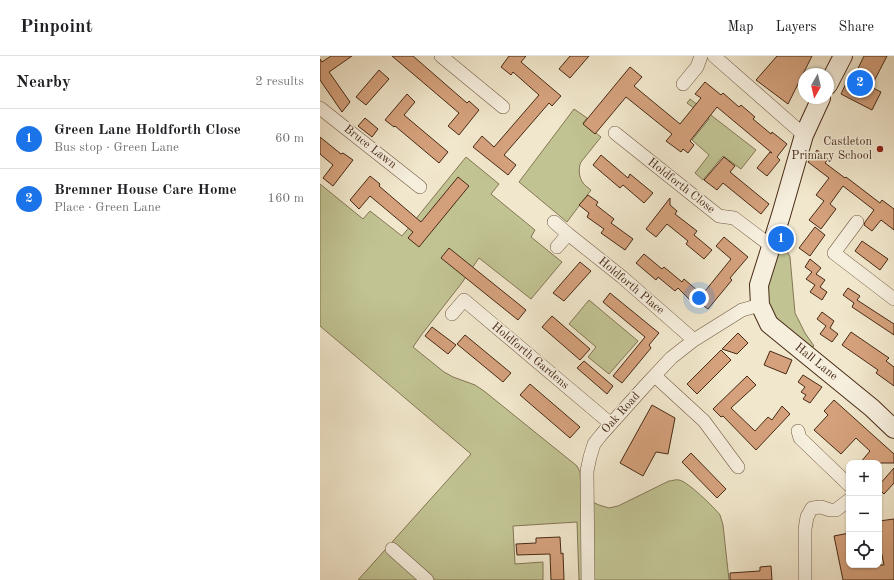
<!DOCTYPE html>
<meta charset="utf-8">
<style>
:root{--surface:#fff;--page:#f2f2f2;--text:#202124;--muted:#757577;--line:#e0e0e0;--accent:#1a73e8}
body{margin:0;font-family:"Old Standard TT",serif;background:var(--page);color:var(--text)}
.controls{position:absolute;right:12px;bottom:12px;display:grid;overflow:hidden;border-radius:8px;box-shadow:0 1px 3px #0004}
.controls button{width:36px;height:36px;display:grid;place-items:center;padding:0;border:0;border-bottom:1px solid var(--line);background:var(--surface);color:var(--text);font:20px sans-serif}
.compass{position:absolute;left:478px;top:12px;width:36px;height:36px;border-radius:50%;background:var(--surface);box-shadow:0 1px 3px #0004;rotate:188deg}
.you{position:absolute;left:379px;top:242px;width:14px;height:14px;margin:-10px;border:3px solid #fff;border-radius:50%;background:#1a73e8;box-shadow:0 0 0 6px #1a73e833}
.badge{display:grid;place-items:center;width:26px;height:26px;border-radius:50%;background:var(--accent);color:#fff;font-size:13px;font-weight:700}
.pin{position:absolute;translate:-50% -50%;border:2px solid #fff;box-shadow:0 1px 4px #0006}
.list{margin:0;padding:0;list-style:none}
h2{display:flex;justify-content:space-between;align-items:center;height:52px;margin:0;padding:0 16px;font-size:17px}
h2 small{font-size:13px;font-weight:400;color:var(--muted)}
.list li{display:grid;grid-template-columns:26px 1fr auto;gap:12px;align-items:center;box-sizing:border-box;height:60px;padding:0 16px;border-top:1px solid var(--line)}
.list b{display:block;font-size:15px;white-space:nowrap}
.list p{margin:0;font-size:13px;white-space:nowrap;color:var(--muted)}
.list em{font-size:13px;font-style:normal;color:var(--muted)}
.icon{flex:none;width:22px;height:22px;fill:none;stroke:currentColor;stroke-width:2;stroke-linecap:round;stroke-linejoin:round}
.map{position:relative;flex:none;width:574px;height:524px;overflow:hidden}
header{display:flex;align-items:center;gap:24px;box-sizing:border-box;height:56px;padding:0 20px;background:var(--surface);border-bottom:1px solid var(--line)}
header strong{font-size:19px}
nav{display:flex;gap:22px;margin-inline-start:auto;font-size:14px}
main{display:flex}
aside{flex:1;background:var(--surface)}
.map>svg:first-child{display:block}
.green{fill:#c1c393;stroke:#847654}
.building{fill:#d4a17c;stroke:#482a15}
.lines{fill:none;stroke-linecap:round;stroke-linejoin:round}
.street-casing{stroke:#725943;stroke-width:14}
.secondary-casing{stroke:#482a15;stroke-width:20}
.street{stroke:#f6efde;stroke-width:13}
.secondary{stroke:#f6efde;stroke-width:18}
.poi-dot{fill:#8f2418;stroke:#f6efde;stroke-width:1.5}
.labels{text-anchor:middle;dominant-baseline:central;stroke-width:3;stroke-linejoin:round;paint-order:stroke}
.poi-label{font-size:12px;fill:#482a15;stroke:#f6efde;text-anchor:end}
.street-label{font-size:12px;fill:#482a15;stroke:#f6efde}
</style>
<header>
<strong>Pinpoint</strong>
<nav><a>Map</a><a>Layers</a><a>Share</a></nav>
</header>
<main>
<aside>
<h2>Nearby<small>2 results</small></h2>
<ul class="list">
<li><span class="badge">1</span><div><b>Green Lane Holdforth Close</b><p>Bus stop · Green Lane</p></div><em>60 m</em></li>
<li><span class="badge">2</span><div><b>Bremner House Care Home</b><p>Place · Green Lane</p></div><em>160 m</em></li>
</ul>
</aside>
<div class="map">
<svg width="574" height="524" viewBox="0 0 574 524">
<rect width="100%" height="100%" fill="#f1e7cc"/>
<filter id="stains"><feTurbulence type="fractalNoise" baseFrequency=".005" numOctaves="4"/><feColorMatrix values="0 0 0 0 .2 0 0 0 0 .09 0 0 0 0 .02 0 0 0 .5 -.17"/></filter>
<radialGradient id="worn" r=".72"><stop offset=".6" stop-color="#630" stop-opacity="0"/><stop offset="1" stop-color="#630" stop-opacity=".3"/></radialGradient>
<path class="green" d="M370 43 436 94 421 113 403 100 383 124 375 117 389 99 372 84 389 63 367 47Z
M254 53 267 62 263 67 281 81 261 106C258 112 259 122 263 127 265 130 269 132 271 134L247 166 199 126Z
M146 101 179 128 171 138 215 174 211 181 242 206 211 243 159 202 141 228 102 278 93 291 124 316 133 321 155 329 164 335 257 410 260 416 261 433 265 439 270 445 279 449 289 452 298 450 349 425C352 425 356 423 359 424 367 425 395 452 400 459 401 462 402 466 403 469L409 524H259L257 466 193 470 195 508 223 506V524H38L151 398 0 270V128L43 163 50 155 82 180Z
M461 194 467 195 470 201 475 257 485 277 494 290 488 294 453 260 449 249 446 235 455 195Z
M269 244 318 285 289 318 268 301 276 291 249 268Z"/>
<path class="building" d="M11 0H32L9 16 30 46 22 56 0 24V3L2 6Z
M72 0H93L147 47 149 45 159 54 139 79 128 70 139 57Z
M189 0H206L201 6 241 40 232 50 229 47 184 99 196 109 188 119 153 91 162 80 174 91 219 39 193 16 191 19 181 11Z
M250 0H269L250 22 239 13Z
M457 0H492L468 48 436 24Z
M544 0H567L551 31 561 36 552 54 521 38 529 21 533 23Z
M310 11 322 21 314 30 360 68 381 42 375 38 385 26 401 39 403 37 419 51 421 49 435 61 433 63 451 78 452 76 467 88 457 101 460 104 447 120 437 112 450 96 452 97 397 51 370 85 374 89 368 97 363 93 361 96 346 85 352 78 306 41 275 78 263 68Z
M59 14 69 23 46 49 36 41Z
M87 38 95 46 84 59 128 96 119 107 75 70 74 71 65 64Z
M45 62 58 73 52 81 38 70Z
M0 81 21 98 23 97 33 104 13 130 3 122 13 109 0 98Z
M497 94 508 103 505 107 525 122 526 121 560 147 562 144 574 153V174L561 164 552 175 544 169 545 166 554 154 523 130 510 148 516 153 501 173 489 164 504 145 496 139 509 122 488 106Z
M281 99 308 122 310 118 333 137 324 147 303 129 300 132 273 109Z
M404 101 415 110 410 116 449 148 441 158 403 127 397 134 384 124Z
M50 120 60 128 59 130 101 166 138 121 149 130 99 191 88 182 93 176 50 140 39 153 30 144Z
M268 139 278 146 276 149 294 163 291 167 313 183 305 194 281 177 284 173 267 161 269 157 259 149Z
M350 142V149L357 155 355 158 377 175 374 179 392 194 384 203 366 188 368 185 347 168 336 181 326 173Z
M495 171 505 179 490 200 479 192Z
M404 181 428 201 410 222 412 224 388 253 377 245 411 203 396 190Z
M542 185 568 203 560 214 535 195Z
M129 192 206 254 198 264 121 202Z
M324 198 342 213 344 211 362 226 364 223 378 235 370 244 358 232 355 235 338 221 336 224 316 207Z
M490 203 501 212 496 218 505 224 500 231 507 236 502 244 490 236 495 229 486 223 492 216 485 211Z
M260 206 271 215 244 245 233 237Z
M528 232 540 240 537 244 574 268V279L532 251 534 247 523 239Z
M290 237 339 277 329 289 331 292 302 327 293 320 325 281 283 246Z
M502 256 514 265 510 272 518 278 512 286 500 278 506 270 497 263Z
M232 260 270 293 260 304 222 271Z
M112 271 136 289 128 298 105 280Z
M531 276 569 302 566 305 574 311V330L556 317 558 314 522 289Z
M418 277 428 287 417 298 402 293Z
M145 279 191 317 183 326 137 288Z
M401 294 411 304 377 338 367 328Z
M450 295 472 304 466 318 444 309Z
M264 305 293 330 287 338 257 312Z
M483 319 502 331 490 347 483 343 486 339 481 336 485 331 478 326Z
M427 320 436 329 411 352 435 375 448 361 452 364 462 350 470 358 436 394 403 360 401 361 393 353Z
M210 328 260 371 250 382 200 339Z
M514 344 574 398V407H540L550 395 536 382 521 398 494 374 508 359 504 355Z
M332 349 355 362 348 398 336 396 323 420 300 407Z
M371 397 406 433 397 442 362 406Z
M574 412V427L564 438 559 433V429Z
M574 463V524H523L514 480 529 477V509H564L559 485V465Z
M240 481 241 498 243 497 244 524H231L230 498 197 499 196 488 216 487V482Z
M451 510 452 524H410V517L440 515V511Z"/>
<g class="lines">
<g class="street-casing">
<path id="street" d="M121 0 183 51
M394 0 484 79
M363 28 377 11 381 0
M0 52 100 131
M295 77 399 160 414 162 451 190
M234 166 248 178 302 221 374 284
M537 166 514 197 574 243
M237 191 248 178
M132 258 144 244 291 368
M335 320 384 365 418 411
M478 375 480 382 529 429
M72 493 107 524
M268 524 267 415 270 401 274 388 281 379 324 331 351 302 374 284 422 254 440 249
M485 524V473L487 461 492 452 501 451 510 454H516L529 444"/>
</g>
<g class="secondary-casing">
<path id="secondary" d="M508 29 523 0
M501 42 484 79 461 159 439 229 440 249 449 268 552 352 574 373"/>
</g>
<use href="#street" class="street"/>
<use href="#secondary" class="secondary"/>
</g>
<circle class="poi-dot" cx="560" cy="93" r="4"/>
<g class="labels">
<g class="poi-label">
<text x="552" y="86">Castleton<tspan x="552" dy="14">Primary School</tspan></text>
</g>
<g class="street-label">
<text transform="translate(50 91) rotate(38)">Bruce Lawn</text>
<text transform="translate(361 130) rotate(38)">Holdforth Close</text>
<text transform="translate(311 230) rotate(40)">Holdforth Place</text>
<text transform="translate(210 300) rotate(40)">Holdforth Gardens</text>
<text transform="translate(496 306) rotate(39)">Hall Lane</text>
<text transform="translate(301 357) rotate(-48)">Oak Road</text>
</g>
</g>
<rect width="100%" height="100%" filter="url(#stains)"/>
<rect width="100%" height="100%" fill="url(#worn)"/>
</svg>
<div class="controls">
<button>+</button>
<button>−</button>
<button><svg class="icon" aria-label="locate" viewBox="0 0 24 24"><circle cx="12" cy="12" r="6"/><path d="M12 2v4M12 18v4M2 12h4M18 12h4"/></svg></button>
</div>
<svg class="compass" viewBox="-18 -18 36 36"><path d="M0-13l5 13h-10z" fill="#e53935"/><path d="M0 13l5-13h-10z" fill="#757577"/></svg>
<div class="you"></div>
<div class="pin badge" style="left:461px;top:183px">1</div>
<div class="pin badge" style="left:540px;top:27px">2</div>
</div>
</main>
